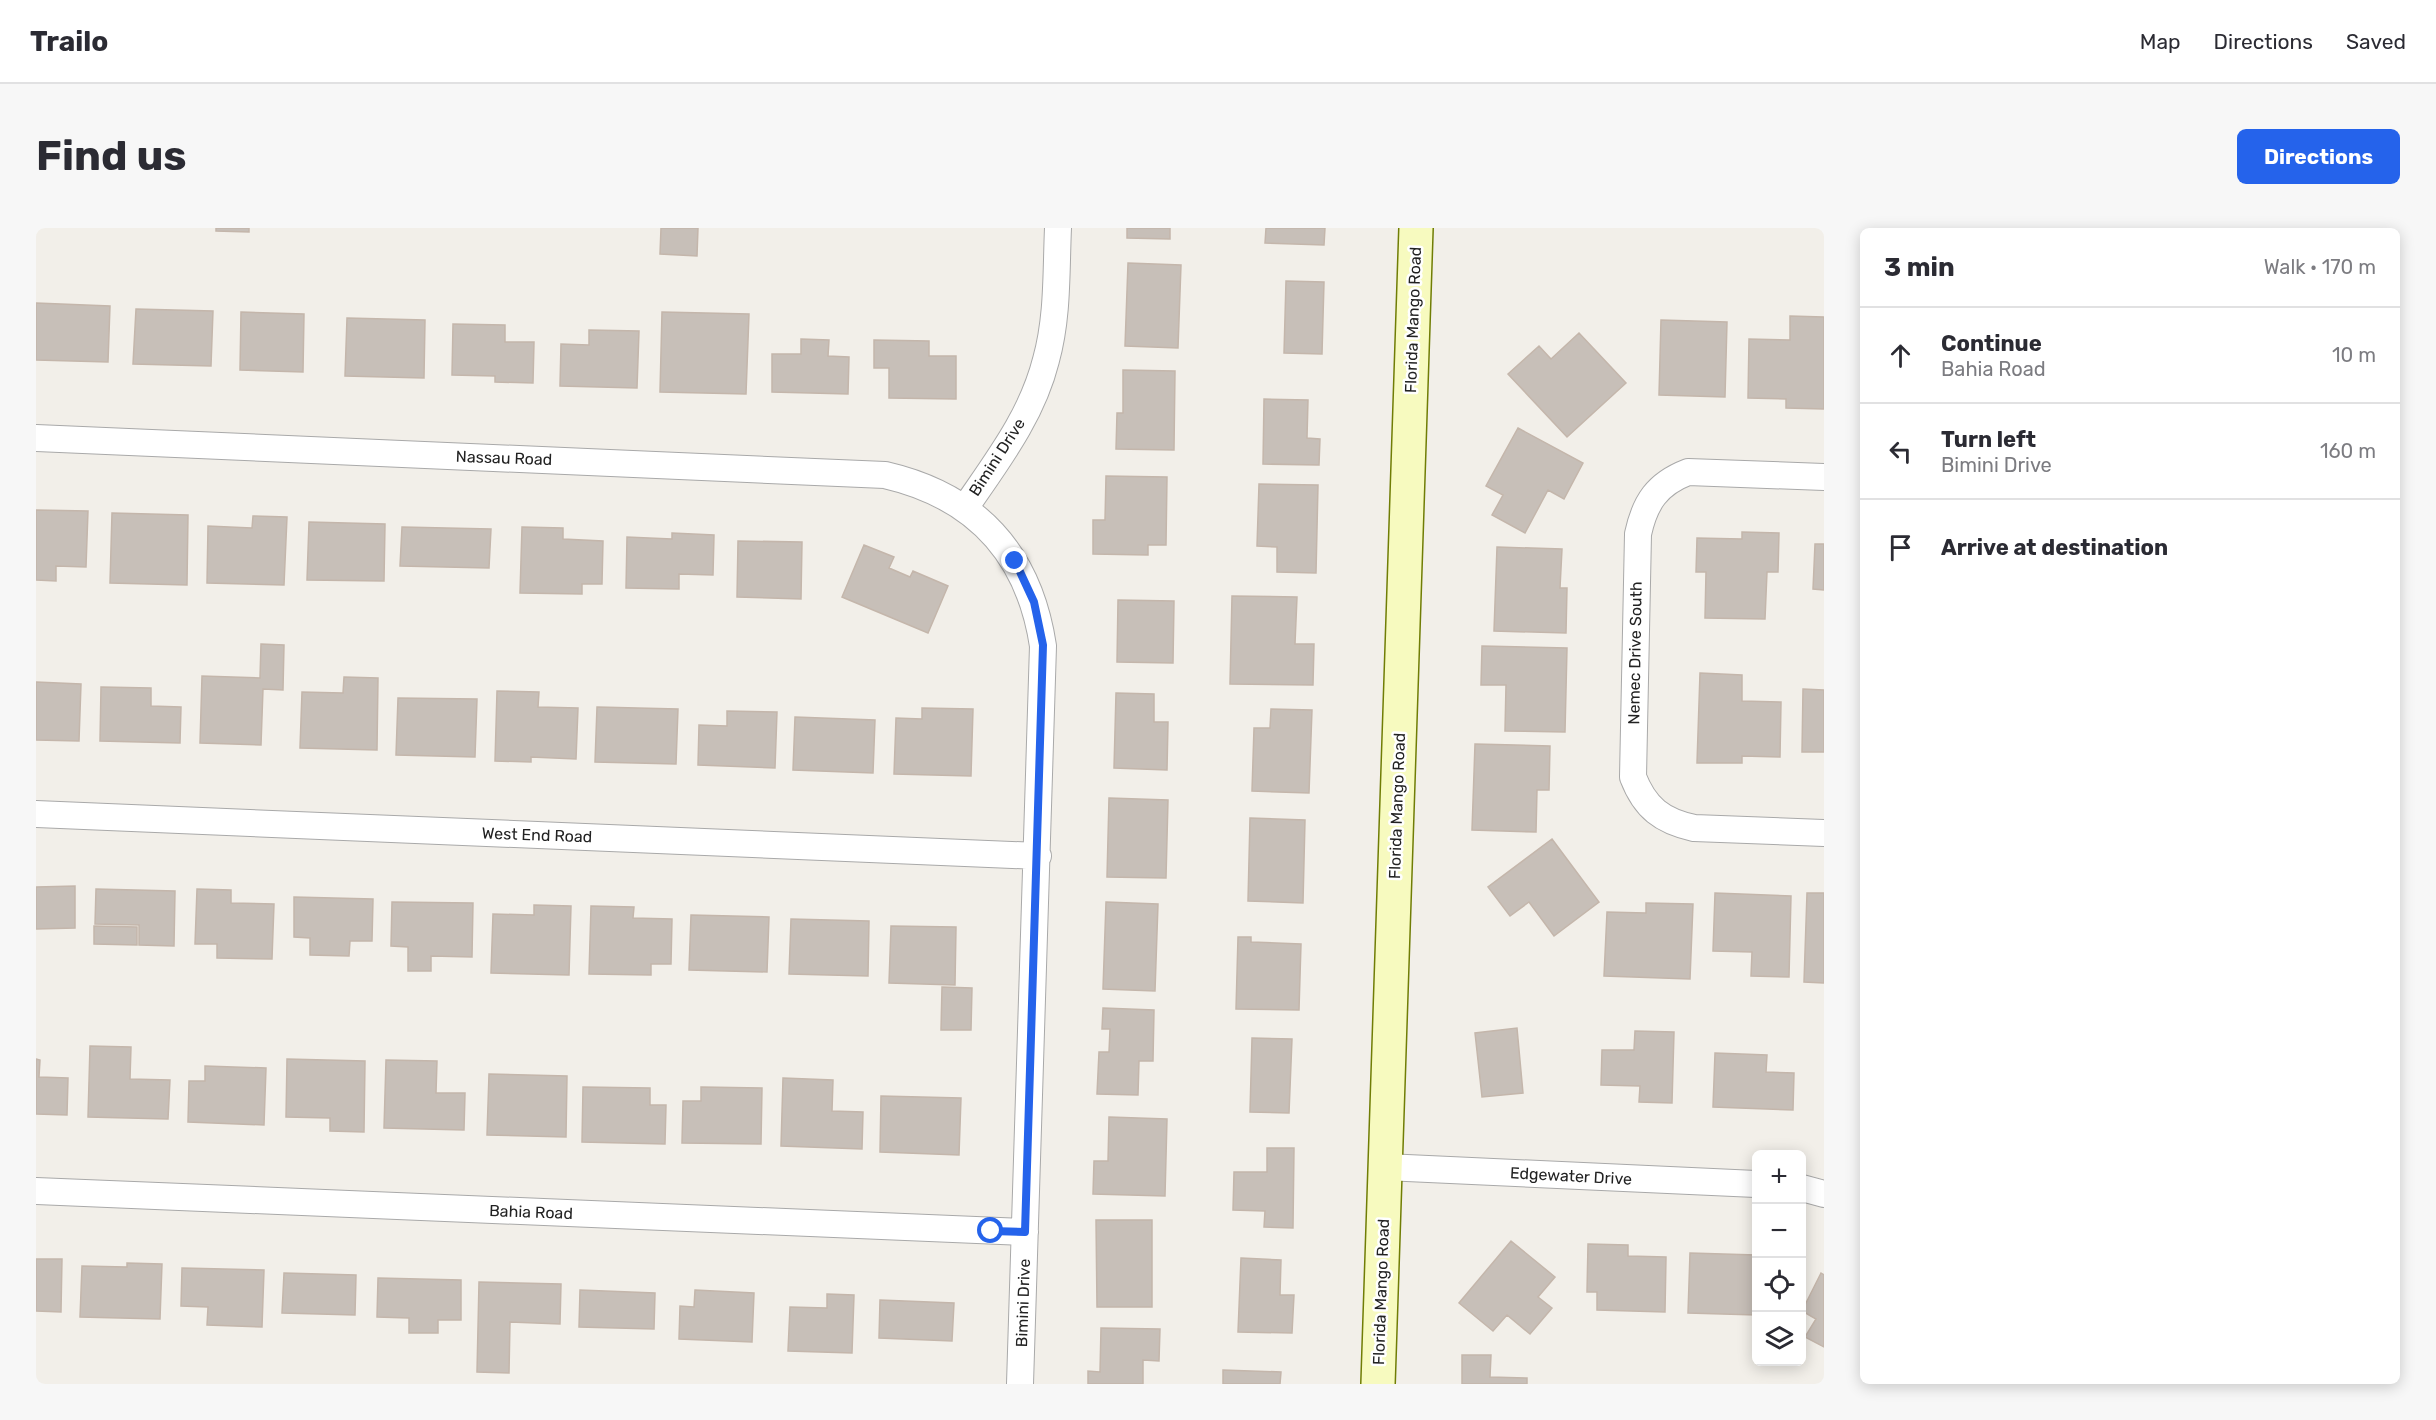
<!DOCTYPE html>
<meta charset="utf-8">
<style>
:root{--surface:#fff;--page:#f7f7f7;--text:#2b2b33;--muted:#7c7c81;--line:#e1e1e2;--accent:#2563eb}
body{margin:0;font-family:Rubik,sans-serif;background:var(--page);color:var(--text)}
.controls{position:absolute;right:18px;bottom:18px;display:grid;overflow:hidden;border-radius:9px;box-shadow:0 3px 15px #0003}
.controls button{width:54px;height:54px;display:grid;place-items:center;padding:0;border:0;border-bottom:2px solid var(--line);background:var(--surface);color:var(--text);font:30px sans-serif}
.stop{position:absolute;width:18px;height:18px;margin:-14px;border:4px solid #2563eb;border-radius:50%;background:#fff}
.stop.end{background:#2563eb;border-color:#fff;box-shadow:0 2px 6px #0008}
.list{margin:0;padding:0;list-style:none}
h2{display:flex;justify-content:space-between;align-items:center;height:78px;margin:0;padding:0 24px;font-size:26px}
h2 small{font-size:20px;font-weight:400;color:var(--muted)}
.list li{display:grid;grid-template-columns:39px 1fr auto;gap:18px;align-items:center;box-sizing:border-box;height:96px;padding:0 24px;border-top:2px solid var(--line)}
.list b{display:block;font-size:22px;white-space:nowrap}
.list p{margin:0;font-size:20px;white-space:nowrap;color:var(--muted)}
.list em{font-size:20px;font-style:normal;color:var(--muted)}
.icon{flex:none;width:33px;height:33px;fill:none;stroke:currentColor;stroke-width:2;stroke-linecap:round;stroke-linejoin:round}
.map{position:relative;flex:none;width:1788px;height:1156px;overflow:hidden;border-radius:9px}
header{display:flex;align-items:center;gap:36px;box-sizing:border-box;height:84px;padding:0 30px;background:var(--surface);border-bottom:2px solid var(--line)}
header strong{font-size:28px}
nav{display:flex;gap:33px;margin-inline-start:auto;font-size:21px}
.intro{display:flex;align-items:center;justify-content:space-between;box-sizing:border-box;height:144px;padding:0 36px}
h1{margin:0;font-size:42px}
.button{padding:15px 27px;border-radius:9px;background:var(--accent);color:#fff;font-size:21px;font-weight:700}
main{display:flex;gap:36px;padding:0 36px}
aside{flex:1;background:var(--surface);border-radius:9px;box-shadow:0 3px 15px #0003}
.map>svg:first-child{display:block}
.building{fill:#c7bfb8;stroke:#c4b6ab;stroke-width:1.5}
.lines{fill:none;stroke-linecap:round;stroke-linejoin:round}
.street-casing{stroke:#a9a9a9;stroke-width:28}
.secondary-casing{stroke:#707d05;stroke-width:36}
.street{stroke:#fff;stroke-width:26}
.secondary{stroke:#f7fabf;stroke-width:33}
.route{stroke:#2563eb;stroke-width:8}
.labels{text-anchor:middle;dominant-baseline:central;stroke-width:5;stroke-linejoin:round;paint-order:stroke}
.street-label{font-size:16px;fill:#222;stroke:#fff}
</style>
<header>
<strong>Trailo</strong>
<nav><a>Map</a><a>Directions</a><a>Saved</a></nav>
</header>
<div class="intro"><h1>Find us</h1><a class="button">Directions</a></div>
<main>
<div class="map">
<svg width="1788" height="1156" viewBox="0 0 1788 1156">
<rect width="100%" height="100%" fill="#f2efe9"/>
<path class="building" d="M180 0H213V4L180 3Z
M625 0H662L661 28 624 26Z
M1091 0H1134V11L1091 10Z
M1230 0H1289L1288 17 1229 15Z
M1092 35 1145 37 1142 120 1089 118Z
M1250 53 1288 54 1286 126 1248 125Z
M0 75 74 78 72 134 0 132Z
M100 81 177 83 175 138 97 136Z
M205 84 268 86 267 144 204 142Z
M626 84 713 86 710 166 624 164Z
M1754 88 1788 89V181L1750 180V171L1712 170 1713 111 1754 112Z
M311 90 389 92 388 150 309 148Z
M1625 92 1691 94 1689 169 1623 167Z
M417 96 469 97V114H498L497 155 459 154V148L416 147Z
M553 102 603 103 601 160 524 158 525 116 553 117Z
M1543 105 1590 155 1531 209 1472 146 1503 118 1515 131Z
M765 111 793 112 792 128 813 129 812 166 736 164V126H765Z
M838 112 893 113V128H920V171L853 170V140H838Z
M1087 142 1139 143 1138 222 1080 221 1081 185H1087Z
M1228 171 1272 172 1271 210 1284 211 1283 237 1227 236Z
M1482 200 1547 235 1528 271 1512 262 1489 305 1456 287 1467 267 1450 258Z
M1070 248 1131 249 1130 317H1112V327L1057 326V292H1069Z
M1223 256 1282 257 1280 345 1241 344V319L1221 318Z
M0 282 52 283 50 339 20 338V353L0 352Z
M76 285 152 287 151 357 74 355Z
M217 288 251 289 248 357 171 355 172 298 216 300Z
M273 294 349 296 348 353 271 352Z
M366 299 455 301 453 340 364 338Z
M486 299 527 300V311L567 313 566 356H546V366L484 365Z
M1706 304 1743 305 1742 344H1731L1729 391 1669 390 1670 344H1660L1661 310 1706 311Z
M636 305 678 307 677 347 643 346V361L590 360 591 309 636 311Z
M702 313 766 314 765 371 701 369Z
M1779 316H1788V362L1777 361Z
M828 317 858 329 853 340 874 349 877 343 912 358 892 405 806 369Z
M1461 319 1526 321 1524 360H1531L1530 405 1458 403Z
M1196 368 1261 369 1259 416H1278L1277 457 1194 456Z
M1082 372 1138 373 1137 435 1081 434Z
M225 416 248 417 247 462 227 461 225 517 164 515 166 448 224 450Z
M1446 418 1531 420 1529 504 1469 503 1470 457H1445Z
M1664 445 1706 447V473L1745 474 1744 529 1706 528V535H1661Z
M308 449 342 450 341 522 264 520 266 464 307 465Z
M0 454 45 456 43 513 0 512Z
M65 459 115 460V478L145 479 144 515 64 513Z
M1767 461 1788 462V524H1766Z
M461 463 503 464 502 479 542 480 540 531 495 529V534L459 533Z
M1080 465 1118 466V494H1132L1131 542 1078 540Z
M362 470 441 471 439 529 360 527Z
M561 479 642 481 640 536 559 534Z
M886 480 937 481 935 548 858 546 860 490 886 491Z
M1235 481 1276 482 1273 565 1216 563 1218 500H1234Z
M691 483 741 484 739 540 662 537 663 497 691 498Z
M759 489 839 492 837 545 757 542Z
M1439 516 1514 518 1513 562H1501L1500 604 1436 602Z
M1073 570 1132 572 1130 650 1071 649Z
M1214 590 1269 592 1267 675 1212 673Z
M1516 611 1563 674 1518 708 1493 674 1474 688 1452 659Z
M39 658V700L0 701V659Z
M60 661 139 663 138 718 103 717V697L59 696Z
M161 661 195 662V675L238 676 236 731 181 730V716H159Z
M1679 665 1755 668 1753 749 1715 748 1716 724 1677 723Z
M1771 665H1788V755L1768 754Z
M258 669 337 671 336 713H314L313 728 274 727V710L258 709Z
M356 674 437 675 436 729 395 728V743H372V719L355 718Z
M1070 674 1122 676 1119 763 1067 761Z
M1610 675 1657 676 1654 751 1568 748 1571 684 1610 685Z
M498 677 535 678 533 747 455 745 457 686 498 687Z
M555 678 598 679 597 690 636 691 635 736H615V747L553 746Z
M655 687 733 689 731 744 653 742Z
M755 691 833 693 832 748 753 746Z
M58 698 101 699V717L58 716Z
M855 698 920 699 919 757 853 755Z
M1202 709H1215V714L1265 716 1263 782 1200 781Z
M906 759 936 760 935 802H905Z
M1067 780 1118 782 1117 833H1103L1102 867 1061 866 1063 824H1073L1074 801H1066Z
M1481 800 1487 865 1446 869 1439 805Z
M1599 803 1638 804 1636 875 1603 874 1604 858 1565 857 1566 822H1598Z
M1216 810 1256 811 1253 885 1214 884Z
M54 818 95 819 94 851 134 852 132 891 52 889Z
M1679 825 1731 827 1730 844 1758 845 1757 882 1677 879Z
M0 831 4 832 3 849 32 850 31 887 0 886Z
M251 831 329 833 328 904 294 903V890L250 889Z
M350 832 401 833 400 865H429L428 902 348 900Z
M169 838 230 840 228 897 152 894 153 853H169Z
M453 846 531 848 530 909 451 907Z
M747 850 797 852 796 883 827 884 826 921 745 918Z
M547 859 614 860V877H630L629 916 546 914Z
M665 859 726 860 725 916 646 915 647 873H665Z
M845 868 925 870 923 927 844 924Z
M1073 889 1131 891 1129 968 1057 966 1058 933H1072Z
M1231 920H1258L1257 1000 1228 999 1229 983 1197 982 1198 944H1231Z
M1060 992H1116V1079H1061Z
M1475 1013 1519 1049 1502 1069 1516 1080 1494 1106 1471 1087 1457 1103 1423 1075Z
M1552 1016 1592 1017V1028L1630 1029 1629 1084 1561 1082V1064H1551Z
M1654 1025 1720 1027V1087L1652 1085Z
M1205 1030 1245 1032 1244 1067H1258L1256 1105 1202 1104Z
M0 1031H26L25 1084 0 1083Z
M91 1035 126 1036 124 1091 44 1089 46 1038 91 1039Z
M146 1040 228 1042 226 1099 171 1097 172 1079 145 1078Z
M248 1045 320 1047 319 1087 246 1085Z
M1785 1045 1788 1047V1119L1769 1109 1780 1091 1766 1083Z
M342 1050 425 1052V1092H402V1105H373V1090L341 1089Z
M443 1054 525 1056 524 1096 474 1094 473 1145 441 1144Z
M544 1062 619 1065 618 1101 543 1099Z
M659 1062 718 1065 716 1114 643 1111 644 1078 658 1079Z
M791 1066 818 1067 816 1125 752 1123 754 1079 791 1080Z
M844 1072 918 1075 916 1113 843 1110Z
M1065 1100 1124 1101 1123 1133 1107 1132V1156H1052V1143L1064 1144Z
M1426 1127H1455L1454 1149 1491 1150V1156H1426Z
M1187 1142 1245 1144 1244 1156H1187Z"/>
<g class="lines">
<g class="street-casing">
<path id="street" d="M0 210 849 247C940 268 993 325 1007 418L984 1156
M1788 249 1652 244C1621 256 1609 274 1602 306L1597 549C1609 580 1626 593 1658 600L1788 605
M929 280C961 233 996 188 1010 132 1022 89 1020 44 1022 0
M0 586 1002 628
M1349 939 1720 956
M1766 960 1788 966
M0 963 989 1004"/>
</g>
<g class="secondary-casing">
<path id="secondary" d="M1342 1156 1380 0"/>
</g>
<use href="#street" class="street"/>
<use href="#secondary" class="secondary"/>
</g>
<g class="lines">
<path class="route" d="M955 1003 989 1004 1007 417 998 374 979 333"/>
</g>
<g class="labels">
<g class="street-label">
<text transform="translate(1377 92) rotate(-88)">Florida Mango Road</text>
<text transform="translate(961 229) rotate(-57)">Bimini Drive</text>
<text transform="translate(468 230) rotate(2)">Nassau Road</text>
<text transform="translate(1599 425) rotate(-89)">Nemec Drive South</text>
<text transform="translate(1361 578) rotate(-88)">Florida Mango Road</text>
<text transform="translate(501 607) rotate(2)">West End Road</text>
<text transform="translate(1535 948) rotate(3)">Edgewater Drive</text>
<text transform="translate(495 984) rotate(2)">Bahia Road</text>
<text transform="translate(1345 1064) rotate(-88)">Florida Mango Road</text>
<text transform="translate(987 1075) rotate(-88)">Bimini Drive</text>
</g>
</g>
</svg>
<div class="controls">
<button>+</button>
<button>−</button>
<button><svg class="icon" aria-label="locate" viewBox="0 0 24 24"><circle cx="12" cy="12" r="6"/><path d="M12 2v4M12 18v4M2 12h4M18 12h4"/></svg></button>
<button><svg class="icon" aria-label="layers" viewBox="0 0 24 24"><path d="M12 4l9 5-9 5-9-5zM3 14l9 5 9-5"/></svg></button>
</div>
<div class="stop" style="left:955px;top:1003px"></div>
<div class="stop end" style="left:979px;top:333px"></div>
</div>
<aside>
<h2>3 min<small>Walk · 170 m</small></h2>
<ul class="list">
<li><svg class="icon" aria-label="ahead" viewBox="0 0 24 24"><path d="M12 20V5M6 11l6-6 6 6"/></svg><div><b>Continue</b><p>Bahia Road</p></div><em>10 m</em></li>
<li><svg class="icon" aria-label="left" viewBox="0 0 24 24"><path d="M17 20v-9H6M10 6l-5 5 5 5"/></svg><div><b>Turn left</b><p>Bimini Drive</p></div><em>160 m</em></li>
<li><svg class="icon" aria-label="arrive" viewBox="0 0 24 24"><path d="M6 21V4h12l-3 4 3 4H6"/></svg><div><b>Arrive at destination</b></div></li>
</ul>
</aside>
</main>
